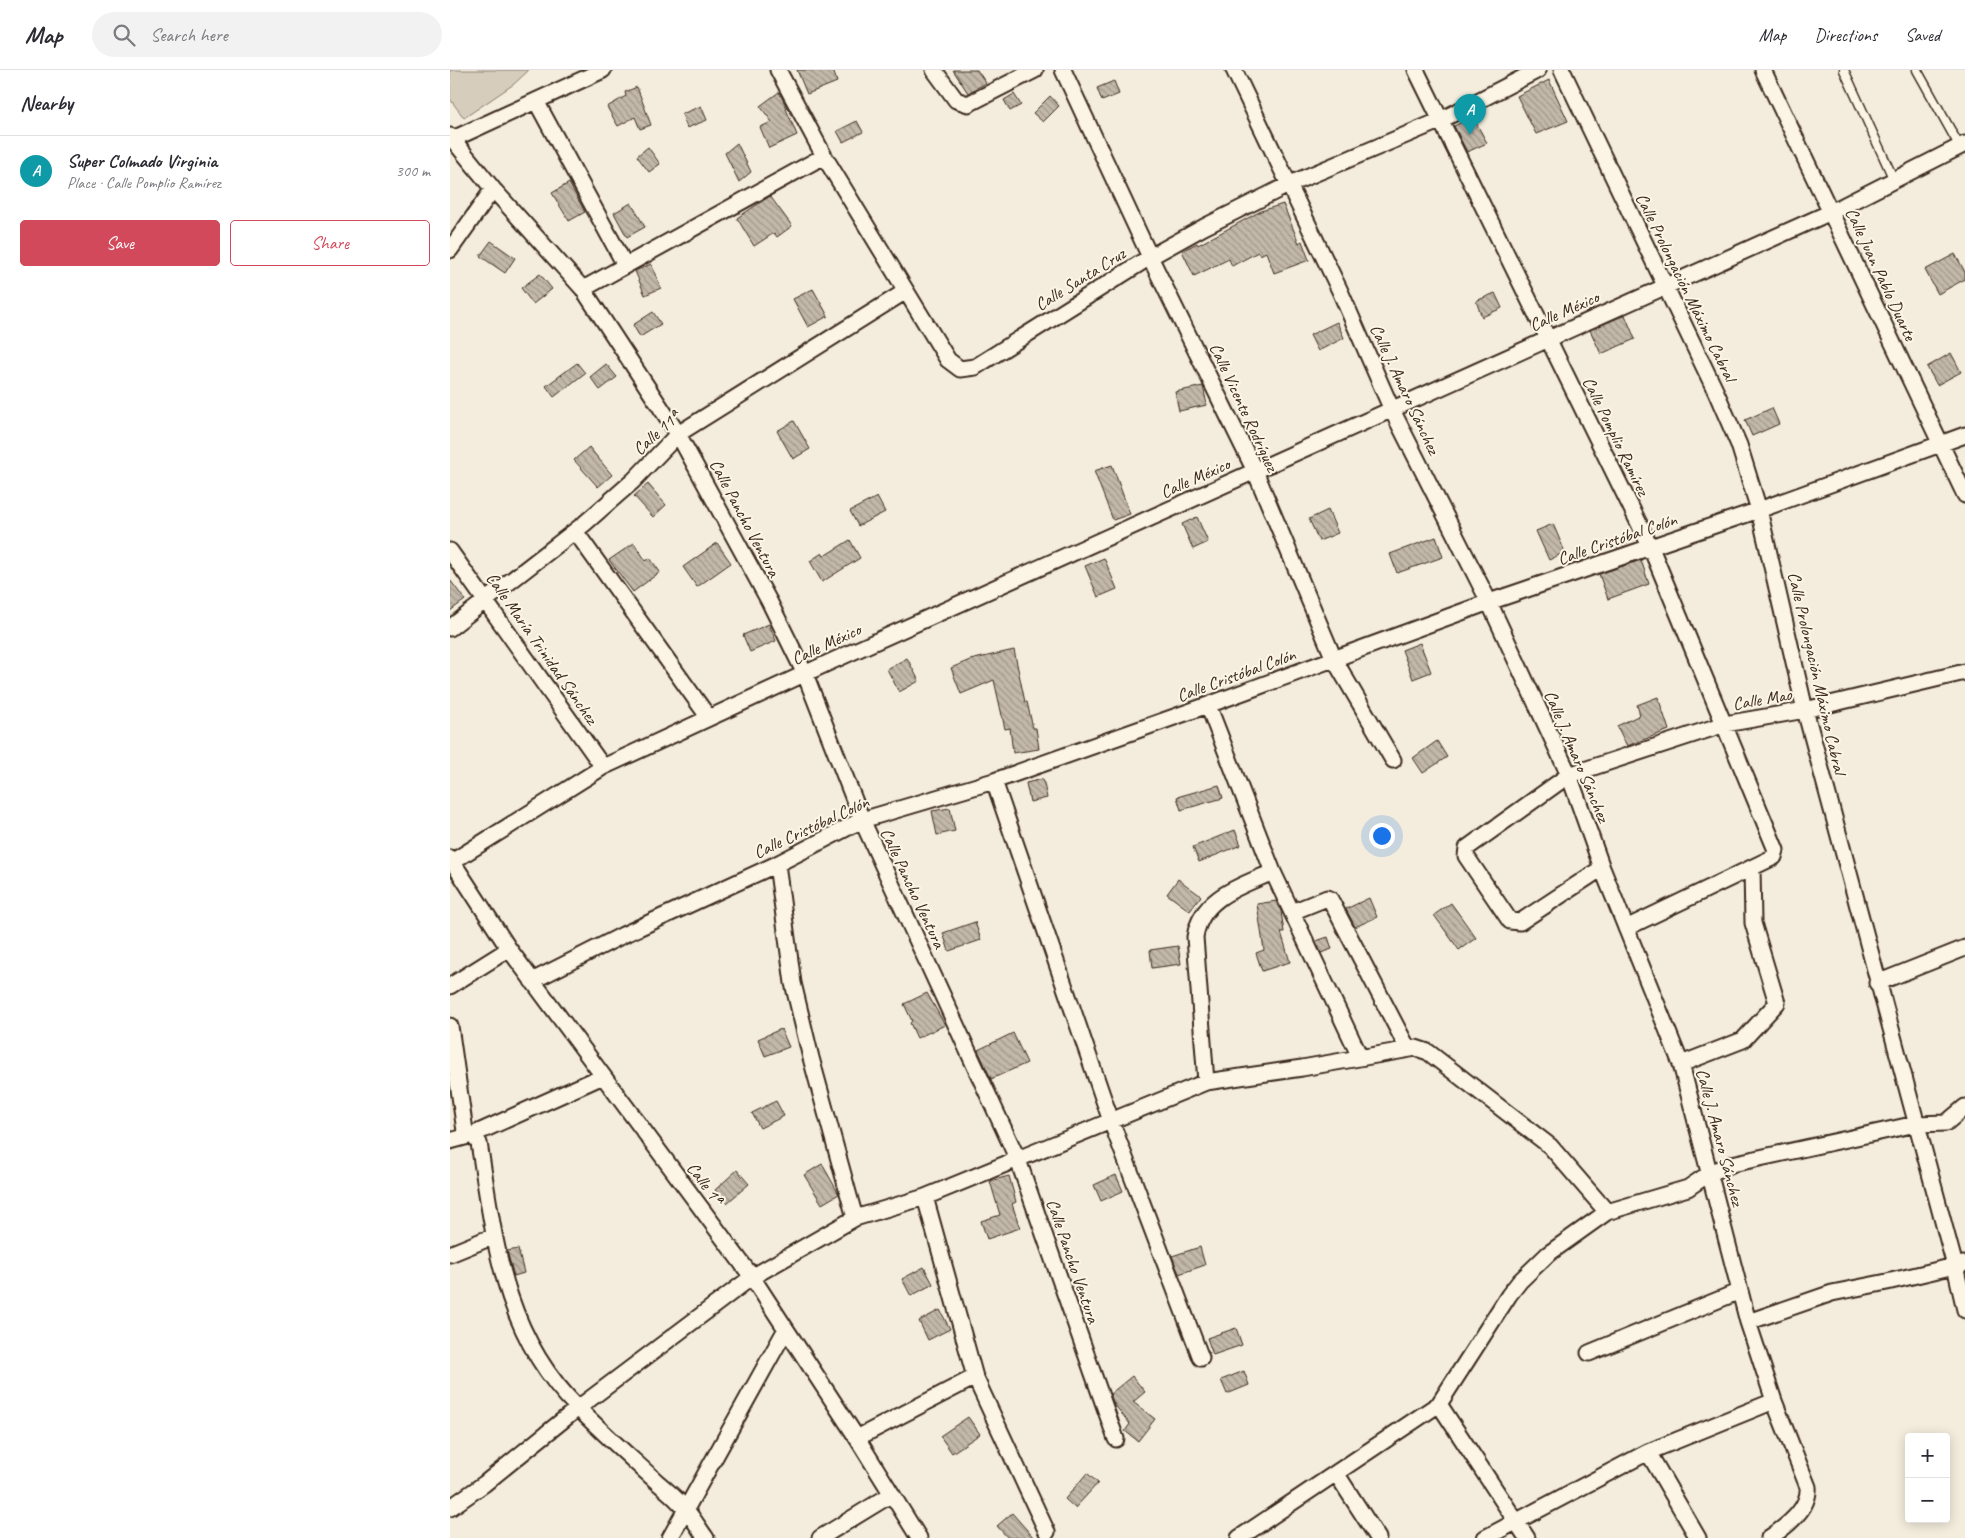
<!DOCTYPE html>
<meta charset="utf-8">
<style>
:root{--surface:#fff;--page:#f2f2f3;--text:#2b2b33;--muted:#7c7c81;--line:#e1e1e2;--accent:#d1495b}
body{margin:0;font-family:Caveat,sans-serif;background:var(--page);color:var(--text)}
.controls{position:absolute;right:15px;bottom:15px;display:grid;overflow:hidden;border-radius:5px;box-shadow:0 2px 12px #0003}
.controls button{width:45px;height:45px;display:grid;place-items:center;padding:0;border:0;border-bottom:1px solid var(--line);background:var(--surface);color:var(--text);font:25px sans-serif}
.you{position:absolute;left:931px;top:765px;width:18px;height:18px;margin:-12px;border:4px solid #fff;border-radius:50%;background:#1a73e8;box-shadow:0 0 0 8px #1a73e833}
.badge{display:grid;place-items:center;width:32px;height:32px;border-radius:50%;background:var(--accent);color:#fff;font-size:16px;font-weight:700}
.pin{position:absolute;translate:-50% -41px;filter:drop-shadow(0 1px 2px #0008)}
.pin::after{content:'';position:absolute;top:26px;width:18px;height:15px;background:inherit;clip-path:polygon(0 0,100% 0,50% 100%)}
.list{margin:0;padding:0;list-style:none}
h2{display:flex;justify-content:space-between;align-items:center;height:65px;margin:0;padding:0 20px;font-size:21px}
h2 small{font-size:16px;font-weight:400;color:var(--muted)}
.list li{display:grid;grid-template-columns:32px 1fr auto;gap:15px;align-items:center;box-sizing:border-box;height:70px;padding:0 20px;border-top:1px solid var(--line)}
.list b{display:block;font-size:19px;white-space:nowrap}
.list p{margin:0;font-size:16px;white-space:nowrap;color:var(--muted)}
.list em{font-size:16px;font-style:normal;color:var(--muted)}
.actions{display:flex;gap:10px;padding:15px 20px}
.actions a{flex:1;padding:11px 0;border:1px solid var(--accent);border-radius:5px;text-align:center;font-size:18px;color:var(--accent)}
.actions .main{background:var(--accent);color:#fff}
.icon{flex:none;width:28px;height:28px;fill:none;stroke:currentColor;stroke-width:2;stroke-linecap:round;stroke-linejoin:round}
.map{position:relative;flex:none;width:1515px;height:1468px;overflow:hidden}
header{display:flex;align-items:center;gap:30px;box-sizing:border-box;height:70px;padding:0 25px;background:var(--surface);border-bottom:1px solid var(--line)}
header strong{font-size:24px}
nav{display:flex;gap:28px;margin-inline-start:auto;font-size:18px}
.search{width:350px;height:45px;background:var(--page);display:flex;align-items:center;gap:12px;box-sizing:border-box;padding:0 18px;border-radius:28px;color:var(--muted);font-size:19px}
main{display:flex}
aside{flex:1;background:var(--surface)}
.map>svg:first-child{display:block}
.park{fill:#d6cdbd;stroke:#887c6e}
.building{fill:url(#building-back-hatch);stroke:#3b2a1e}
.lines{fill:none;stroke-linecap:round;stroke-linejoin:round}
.lane-casing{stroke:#3b2a1e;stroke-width:11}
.street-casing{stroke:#3b2a1e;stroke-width:19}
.lane{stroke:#fcf5e5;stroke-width:8}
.street{stroke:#fcf5e5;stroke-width:15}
.labels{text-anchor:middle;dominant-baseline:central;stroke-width:4;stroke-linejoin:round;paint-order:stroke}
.street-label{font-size:18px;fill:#3b2a1e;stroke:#fcf5e5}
</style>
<header>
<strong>Map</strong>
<div class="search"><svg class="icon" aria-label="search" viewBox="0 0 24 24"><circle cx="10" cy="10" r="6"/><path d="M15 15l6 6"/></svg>Search here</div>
<nav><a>Map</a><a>Directions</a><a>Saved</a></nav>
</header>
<main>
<aside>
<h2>Nearby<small></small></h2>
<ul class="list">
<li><span class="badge" style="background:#0f9aa8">A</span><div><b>Super Colmado Virginia</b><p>Place · Calle Pomplio Ramírez</p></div><em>300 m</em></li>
</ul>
<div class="actions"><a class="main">Save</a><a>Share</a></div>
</aside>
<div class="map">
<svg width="1515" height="1468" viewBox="0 0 1515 1468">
<defs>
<pattern id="building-back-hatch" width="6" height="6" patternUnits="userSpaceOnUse" patternTransform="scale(1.25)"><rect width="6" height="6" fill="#c3b9aa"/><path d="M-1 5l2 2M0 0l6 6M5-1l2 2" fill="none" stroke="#a0978a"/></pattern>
</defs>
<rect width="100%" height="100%" fill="#f4eddd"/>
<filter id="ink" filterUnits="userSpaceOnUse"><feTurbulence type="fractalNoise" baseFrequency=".02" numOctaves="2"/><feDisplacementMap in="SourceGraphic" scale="10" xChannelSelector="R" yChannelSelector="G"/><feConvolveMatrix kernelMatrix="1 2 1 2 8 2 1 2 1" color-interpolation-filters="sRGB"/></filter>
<g filter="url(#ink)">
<path class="park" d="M0 0H79L64 14 14 48 0 29Z"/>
<path class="building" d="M347 0H383L387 12 357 24Z
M503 0H527L536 13 518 23Z
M1099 10 1118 51 1086 64 1067 26Z
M664 11 669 24 652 31 647 18Z
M187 17 201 55 190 59 185 47 168 56 157 37 176 26 175 22Z
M329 22 337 38 336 39 347 65 319 78 310 57 322 52 310 36Z
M564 24 571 35 560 41 554 30Z
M600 26 609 36 593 52 583 43Z
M251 36 257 50 237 58 232 44Z
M1023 47 1037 73 1017 82 1004 56Z
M407 51 413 62 393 72 387 61Z
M287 73 301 102 289 112 275 83Z
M198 77 210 94 199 102 187 86Z
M119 113 135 142 119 151 102 123Z
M320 126 342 156 327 167 324 163 304 176 287 148Z
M181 133 195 157 177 167 164 143Z
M833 134 849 173 852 171 859 190 824 203 816 182 810 185 808 182 782 196 779 189 744 206 732 181 747 173 748 175 811 141Z
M41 171 65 188 55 203 30 186Z
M1505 184 1515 202V209L1488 224 1475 200Z
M201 194 211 218 195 225 185 201Z
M90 204 102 219 83 234 71 218Z
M363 219 378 246 358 257 343 229Z
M1045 223 1052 238 1032 247 1026 231Z
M203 242 211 254 190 267 183 255Z
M1175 245 1185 269 1151 284 1140 260Z
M887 252 894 268 868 281 860 265Z
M1501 283 1511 302 1487 315 1477 297Z
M127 293 135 303 104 327 96 316Z
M156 294 167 307 150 320 140 307Z
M753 316 757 335 729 341 725 322Z
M1322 338 1329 354 1302 366 1295 350Z
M344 351 360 379 343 389 327 361Z
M139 377 162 405 148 417 124 390Z
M662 395 680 444 663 450 644 401Z
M198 414 216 435 203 447 184 426Z
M427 427 435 442 408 456 400 441Z
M878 440 888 463 869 471 859 449Z
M747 447 758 472 743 479 732 454Z
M1103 454 1115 482 1099 490 1086 461Z
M986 467 993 487 947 503 940 484Z
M400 470 410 488 372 512 360 491 372 483 374 486Z
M184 473 196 491 200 488 210 502 183 522 159 490Z
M267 473 281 493 247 517 233 497Z
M654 488 667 519 648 527 635 496Z
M1191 490 1199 514 1158 529 1149 504Z
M0 510 15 530 0 541Z
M319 554 326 571 300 582 293 565Z
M970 573 981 602 963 609 952 580Z
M564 580 575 632H577L583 658H586L589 679 563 683 560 658 555 659 544 610 511 624 501 598 520 590Z
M457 588 469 611 449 622 437 599Z
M1208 627 1219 660 1177 676 1167 656 1190 645 1187 635Z
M987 671 997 687 973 703 963 688Z
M593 709 597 728 580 732 576 713Z
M769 715 773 728 731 740 727 727Z
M500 738 505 761 487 765 482 741Z
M785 760 791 775 749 792 743 777Z
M728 809 751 826 740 841 717 824Z
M919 828 927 847 905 857 896 839Z
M826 831 831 841 834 862H831L840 892 812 901 806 883 814 880 807 834Z
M1001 833 1026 868 1009 880 984 845Z
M525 852 531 870 499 881 493 863Z
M878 867 882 879 871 883 866 871Z
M728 876 731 894 702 898 700 880Z
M477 923 495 955 467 968 460 953 462 951 454 934Z
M331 959 339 977 315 986 308 969Z
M563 963 577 993 541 1009 528 980Z
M326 1031 334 1046 310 1058 302 1043Z
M372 1094 389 1124 372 1134 354 1105Z
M287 1100 299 1114 277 1133 265 1120Z
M666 1105 673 1121 651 1131 644 1115Z
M559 1106 566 1132 562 1134 570 1158 537 1169 531 1151 550 1145 540 1111Z
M750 1177 755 1195 729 1204 722 1186Z
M68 1179 74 1203 64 1206 57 1181Z
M474 1197 483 1214 461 1226 452 1209Z
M490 1240 500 1259 478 1270 469 1251Z
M786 1258 792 1275 763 1285 757 1268Z
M794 1301 799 1315 777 1324 771 1310Z
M682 1306 695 1322 683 1332 705 1349 688 1371 675 1361 680 1354 664 1334 660 1324Z
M518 1347 530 1364 502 1383 490 1366Z
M637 1403 648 1413 625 1438 615 1429Z
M562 1443 584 1468H558L547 1456Z"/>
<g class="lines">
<g class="lane-casing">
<path id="lane" d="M1394 0 1444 110
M1467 0 1510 77"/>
</g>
<g class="street-casing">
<path id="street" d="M328 0 374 86 498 290 510 299 525 297 700 187 754 157 840 114 989 51 1088 0
M484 0 506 30 518 34 585 0
M613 0 700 187 805 401 884 589 943 690
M784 0 890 221 942 340 1039 532 1119 705 1152 798 1231 994 1298 1252 1324 1331 1358 1417C1360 1438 1336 1457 1319 1468
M966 0 1201 478 1326 780 1324 787 1176 858
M1112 0 1266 322 1289 375 1309 440 1355 640 1505 1196 1515 1240
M1313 0 1515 425
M86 31 175 195
M0 66 43 119 133 219 228 364 319 531 355 604 412 750 568 1090 666 1369
M3 69 153 0
M0 180 43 119
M133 219 374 86
M125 461 259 648
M0 481 153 697
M0 558 134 454 183 411 228 364 456 221
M758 635 823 802 910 987
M544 711 661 1051 751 1288
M0 788 59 879 302 1207 407 1368 469 1468
M0 793 153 697 380 592 1381 142 1515 74
M327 794 343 913 361 988 405 1148
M1152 798 1070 852 1060 851 1016 786 1017 778 1119 705 1275 654 1355 640 1515 602
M842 842 877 828 880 829 958 979
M82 911 173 865 327 794 412 750 544 711 758 635 1039 532 1309 440 1515 365
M1427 913 1515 878
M0 916 59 879
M0 956 15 1061 24 1067 29 1073C45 1172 53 1264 128 1338 153 1363 180 1387 206 1411 216 1420 228 1429 236 1440 244 1449 249 1459 256 1468
M1231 994 1293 970 1327 933 1303 853 1302 798
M756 1012 745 867C751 827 791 816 823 802
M0 1071 22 1065 153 1006
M475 1127 525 1307 597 1462
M0 1184 44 1166
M1298 1252 1382 1223 1437 1212 1513 1194
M1139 1283 1290 1221
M407 1368 525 1307
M1198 1382 1248 1468
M886 1403 928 1468
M0 1438 34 1414 128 1338 302 1207 405 1148 475 1127 756 1012 852 998 966 978 978 982 1100 1076 1157 1142
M220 1468 336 1259
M370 1468 442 1424
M789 1468 989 1334
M1035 1468 1198 1382 1324 1331
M1077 1468 989 1334 1059 1225 1070 1211 1098 1184 1157 1142 1238 1118 1260 1103 1282 1094 1466 1054 1496 1053 1515 1037"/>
</g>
<use href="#lane" class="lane"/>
<use href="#street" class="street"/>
</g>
</g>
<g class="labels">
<g class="street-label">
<text transform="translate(1431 204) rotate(65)">Calle Juan Pablo Duarte</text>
<text transform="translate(630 209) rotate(-32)">Calle Santa Cruz</text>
<text transform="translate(1236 217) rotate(64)">Calle Prolongación Máximo Cabral</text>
<text transform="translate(1114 241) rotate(-24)">Calle México</text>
<text transform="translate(955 319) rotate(65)">Calle J. Amaro Sánchez</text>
<text transform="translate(794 337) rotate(65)">Calle Vicente Rodríguez</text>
<text transform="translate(206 363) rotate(-42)">Calle 11ª</text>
<text transform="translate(1166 366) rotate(64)">Calle Pomplio Ramírez</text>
<text transform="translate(745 408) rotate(-24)">Calle México</text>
<text transform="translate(295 448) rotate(62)">Calle Pancho Ventura</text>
<text transform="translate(1167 469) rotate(-19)">Calle Cristóbal Colón</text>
<text transform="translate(376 574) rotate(-25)">Calle México</text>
<text transform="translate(92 578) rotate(55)">Calle María Trinidad Sánchez</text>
<text transform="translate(1367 603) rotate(77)">Calle Prolongación Máximo Cabral</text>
<text transform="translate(786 605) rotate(-20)">Calle Cristóbal Colón</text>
<text transform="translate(1312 629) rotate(-10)">Calle Mao</text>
<text transform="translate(1127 686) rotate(67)">Calle J. Amaro Sánchez</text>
<text transform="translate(361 757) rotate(-25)">Calle Cristóbal Colón</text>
<text transform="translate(463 818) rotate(65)">Calle Pancho Ventura</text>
<text transform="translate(1270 1067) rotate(75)">Calle J. Amaro Sánchez</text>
<text transform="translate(255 1113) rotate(53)">Calle 1ª</text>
<text transform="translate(623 1191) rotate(71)">Calle Pancho Ventura</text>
</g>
</g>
</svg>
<div class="controls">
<button>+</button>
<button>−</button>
</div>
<div class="you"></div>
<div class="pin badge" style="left:1020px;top:65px;background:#0f9aa8">A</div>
</div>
</main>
